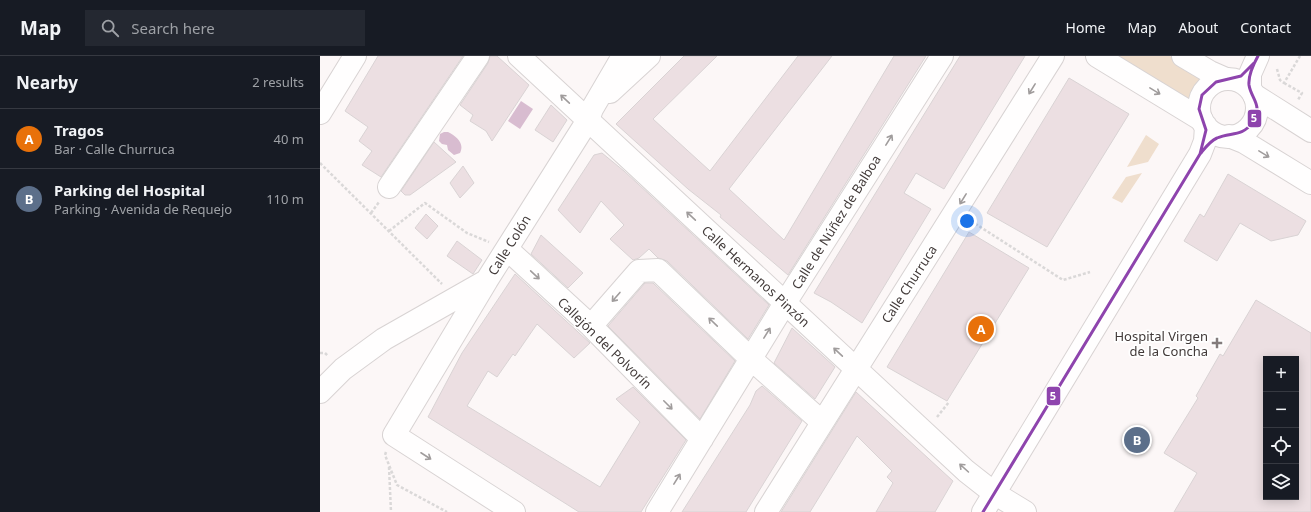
<!DOCTYPE html>
<meta charset="utf-8">
<style>
:root{--surface:#171b24;--page:#242831;--text:#f1f3f6;--muted:#9ea1a6;--line:#363941;--accent:#837c7c}
body{margin:0;font-family:"Noto Sans",sans-serif;background:var(--page);color:var(--text)}
.controls{position:absolute;right:12px;bottom:12px;display:grid;overflow:hidden;border-radius:0px;box-shadow:0 2px 10px #0003}
.controls button{width:36px;height:36px;display:grid;place-items:center;padding:0;border:0;border-bottom:1px solid var(--line);background:var(--surface);color:var(--text);font:20px sans-serif}
.you{position:absolute;left:647px;top:165px;width:14px;height:14px;margin:-10px;border:3px solid #fff;border-radius:50%;background:#1a73e8;box-shadow:0 0 0 6px #1a73e833}
.badge{display:grid;place-items:center;width:26px;height:26px;border-radius:50%;background:var(--accent);color:#fff;font-size:13px;font-weight:700}
.pin{position:absolute;translate:-50% -50%;border:2px solid #fff;box-shadow:0 1px 4px #0006}
.list{margin:0;padding:0;list-style:none}
h2{display:flex;justify-content:space-between;align-items:center;height:52px;margin:0;padding:0 16px;font-size:17px}
h2 small{font-size:13px;font-weight:400;color:var(--muted)}
.list li{display:grid;grid-template-columns:26px 1fr auto;gap:12px;align-items:center;box-sizing:border-box;height:60px;padding:0 16px;border-top:1px solid var(--line)}
.list b{display:block;font-size:15px;white-space:nowrap}
.list p{margin:0;font-size:13px;white-space:nowrap;color:var(--muted)}
.list em{font-size:13px;font-style:normal;color:var(--muted)}
.icon{flex:none;width:22px;height:22px;fill:none;stroke:currentColor;stroke-width:2;stroke-linecap:round;stroke-linejoin:round}
.map{position:relative;flex:none;width:991px;height:456px;overflow:hidden}
header{display:flex;align-items:center;gap:24px;box-sizing:border-box;height:56px;padding:0 20px;background:var(--surface);border-bottom:1px solid var(--line)}
header strong{font-size:19px}
nav{display:flex;gap:22px;margin-inline-start:auto;font-size:14px}
.search{width:280px;height:36px;background:var(--page);display:flex;align-items:center;gap:10px;box-sizing:border-box;padding:0 14px;border-radius:0px;color:var(--muted);font-size:15px}
main{display:flex}
aside{flex:1;background:var(--surface)}
.map>svg:first-child{display:block}
.green{fill:#efdecd}
.water{fill:#d8bcd0}
.building{fill:#ecdfe2;stroke:#d9d3d4;fill-rule:evenodd}
.lines{fill:none;stroke-linecap:round;stroke-linejoin:round}
.minor-casing{stroke:#d8d3d3;stroke-width:24}
.highway-casing{stroke:#d8d3d3;stroke-width:24}
.path{stroke:#dad8d8;stroke-width:2.5;stroke-dasharray:3 2;stroke-linecap:butt}
.minor{stroke:#fffefe;stroke-width:22}
.highway{stroke:#fffefe;stroke-width:22}
.bus-1-casing{stroke:#fff;stroke-width:6}
.bus-1{stroke:#8e44ad;stroke-width:3}
.oneway{stroke:#a09c9c}
.poi-dot{fill:#837c7c;stroke:#fff;stroke-width:1.5}
.labels{text-anchor:middle;dominant-baseline:central;stroke-width:3.5;stroke-linejoin:round;paint-order:stroke}
.street-label{font-size:13px;fill:#423a39;stroke:#fff}
.poi-label{font-size:13px;fill:#423a39;stroke:#fff;text-anchor:end}
.line-badge{stroke:#fff;stroke-width:1.5}
.badge-label{font-size:11px;text-anchor:middle;font-weight:bold;fill:#fff}
</style>
<header>
<strong>Map</strong>
<div class="search"><svg class="icon" aria-label="search" viewBox="0 0 24 24"><circle cx="10" cy="10" r="6"/><path d="M15 15l6 6"/></svg>Search here</div>
<nav><a>Home</a><a>Map</a><a>About</a><a>Contact</a></nav>
</header>
<main>
<aside>
<h2>Nearby<small>2 results</small></h2>
<ul class="list">
<li><span class="badge" style="background:#e8710a">A</span><div><b>Tragos</b><p>Bar · Calle Churruca</p></div><em>40 m</em></li>
<li><span class="badge" style="background:#5c6f8a">B</span><div><b>Parking del Hospital</b><p>Parking · Avenida de Requejo</p></div><em>110 m</em></li>
</ul>
</aside>
<div class="map">
<svg width="991" height="456" viewBox="0 0 991 456">
<rect width="100%" height="100%" fill="#fcf7f7"/>
<path class="green" d="M795 0H850L892 25 877 50Z
M826 79 839 88 828 106 807 111Z
M822 117 802 147 792 142 806 121Z"/>
<path class="water" d="M201 45 213 53 200 73 188 65Z
M124 76H128C136 80 145 87 140 97L134 99 128 94 127 89 122 88 119 85 120 78Z"/>
<path class="building" d="M58 0H143L61 121 42 109 52 95 39 85 48 71 25 55Z
M170 0H177L209 29 172 85 166 75 150 65 153 59 140 49 168 7Z
M364 0H397L333 63 390 115 478 0H512L409 133 464 184 574 0H606L468 219 400 161 401 159 368 133 296 68Z
M640 0H705L624 133 596 117 584 137 611 153 542 267 511 246 494 237Z
M749 22 809 58 727 191 667 157Z
M231 49 247 64 233 86 215 74Z
M114 86 136 106 90 139H85L81 135Z
M282 97 304 115 449 249 428 283 347 205 338 202 329 193 319 202 313 204 290 183 304 169 281 145 260 177 238 154 274 99Z
M143 110 154 127 140 142 130 127Z
M908 118 986 165 978 179 951 185 920 167 897 205 864 185 880 158 884 161Z
M106 158 118 170 107 183 95 172Z
M649 176 709 212 627 345 567 311Z
M221 179 263 217 248 232 211 198Z
M137 185 162 204 153 218 127 200Z
M195 218 270 287 254 302 217 268 195 300 193 298 177 321 168 315 147 350 280 431 320 366 296 343 313 331 366 384 321 456H259L108 361 142 297Z
M325 227H333L415 305 380 363 288 270Z
M936 244 991 277V456H854L877 417 844 397 878 342 876 340 900 298 903 300ZM946 303H976V441H946Z
M472 272 515 311 495 343 454 307Z
M442 330 482 365 426 456H362L430 349 436 335Z
M536 336 633 425 615 456H556L573 427 567 421 572 415 537 380 490 456H461Z"/>
<g class="lines">
<g class="minor-casing">
<path id="minor" d="M199 0 646 415 674 437 705 456
M777 0 882 64
M863 0 890 16 906 23
M290 36 329 0
M934 39 991 75
M0 57 35 0
M909 80 924 86 991 127
M69 131 158 0
M187 193 271 270 382 383
M271 270 319 215 338 214 431 303 502 366
M0 336 23 313 64 283 166 225
M194 456 74 379 167 224 268 64 272 53 303 0
M337 456 465 247 622 0
M446 456 733 0"/>
</g>
<g class="highway-casing">
<path id="highway" d="M879 52a29 29 0 1 1 58 0a29 29 0 1 1-58 0Z
M930 33V18L938 0
M663 456 880 98 885 85 886 70"/>
</g>
<path class="path" d="M957 13 960 24 964 27 980 0
M964 27 982 37 978 44
M0 107 122 228
M51 157 59 146
M651 165 743 224 770 216
M69 175 105 147 147 177 169 186
M0 297H5L8 300
M617 361 629 346
M66 396 65 399 77 429 127 456
M69 411 71 456"/>
<use href="#minor" class="minor"/>
<use href="#highway" class="highway"/>
<g class="bus-1-casing">
<path id="bus-1" d="M881 97C885 92 890 85 897 82 910 76 922 81 932 67 944 49 931 43 929 29 928 19 933 9 938 0
M663 456 880 98 886 74 879 53 882 39 896 26 921 20 934 7"/>
</g>
<use href="#bus-1" class="bus-1"/>
</g>
<defs><path id="oneway-shaft" d="M-6 0H5M1.5-3L5.5 0L1.5 3" fill="none" stroke-width="1.6" stroke-linecap="round" stroke-linejoin="round"/></defs>
<g class="oneway">
<use href="#oneway-shaft" transform="translate(712 33) rotate(122)"/>
<use href="#oneway-shaft" transform="translate(835 35) rotate(31)"/>
<use href="#oneway-shaft" transform="translate(245 43) rotate(-137)"/>
<use href="#oneway-shaft" transform="translate(569 84) rotate(-58)"/>
<use href="#oneway-shaft" transform="translate(944 98) rotate(31)"/>
<use href="#oneway-shaft" transform="translate(643 143) rotate(122)"/>
<use href="#oneway-shaft" transform="translate(371 160) rotate(-137)"/>
<use href="#oneway-shaft" transform="translate(215 219) rotate(43)"/>
<use href="#oneway-shaft" transform="translate(296 241) rotate(131)"/>
<use href="#oneway-shaft" transform="translate(393 266) rotate(-136)"/>
<use href="#oneway-shaft" transform="translate(447 277) rotate(-58)"/>
<use href="#oneway-shaft" transform="translate(518 296) rotate(-137)"/>
<use href="#oneway-shaft" transform="translate(348 349) rotate(45)"/>
<use href="#oneway-shaft" transform="translate(106 400) rotate(33)"/>
<use href="#oneway-shaft" transform="translate(644 412) rotate(-138)"/>
<use href="#oneway-shaft" transform="translate(357 423) rotate(-58)"/>
</g>
<path class="poi-dot" d="M895 281h4v4h4v4h-4v4h-4v-4h-4v-4h4z"/>
<g class="labels">
<g class="street-label">
<text transform="translate(516 166) rotate(-58)">Calle de Núñez de Balboa</text>
<text transform="translate(189 189) rotate(-58)">Calle Colón</text>
<text transform="translate(436 220) rotate(43)">Calle Hermanos Pinzón</text>
<text transform="translate(589 228) rotate(-57)">Calle Churruca</text>
<text transform="translate(285 287) rotate(44)">Callejón del Polvorín</text>
</g>
<g class="poi-label">
<text x="888" y="280">Hospital Virgen<tspan x="888" dy="15">de la Concha</tspan></text>
</g>
</g>
<g class="line-badge">
<rect x="927" y="53" width="15" height="19" rx="4" fill="#8e44ad"/>
<rect x="726" y="330" width="15" height="20" rx="4" fill="#8e44ad"/>
</g>
<g class="badge-label">
<text x="934" y="66">5</text>
<text x="733" y="344">5</text>
</g>
</svg>
<div class="controls">
<button>+</button>
<button>−</button>
<button><svg class="icon" aria-label="locate" viewBox="0 0 24 24"><circle cx="12" cy="12" r="6"/><path d="M12 2v4M12 18v4M2 12h4M18 12h4"/></svg></button>
<button><svg class="icon" aria-label="layers" viewBox="0 0 24 24"><path d="M12 4l9 5-9 5-9-5zM3 14l9 5 9-5"/></svg></button>
</div>
<div class="you"></div>
<div class="pin badge" style="left:661px;top:273px;background:#e8710a">A</div>
<div class="pin badge" style="left:817px;top:384px;background:#5c6f8a">B</div>
</div>
</main>
